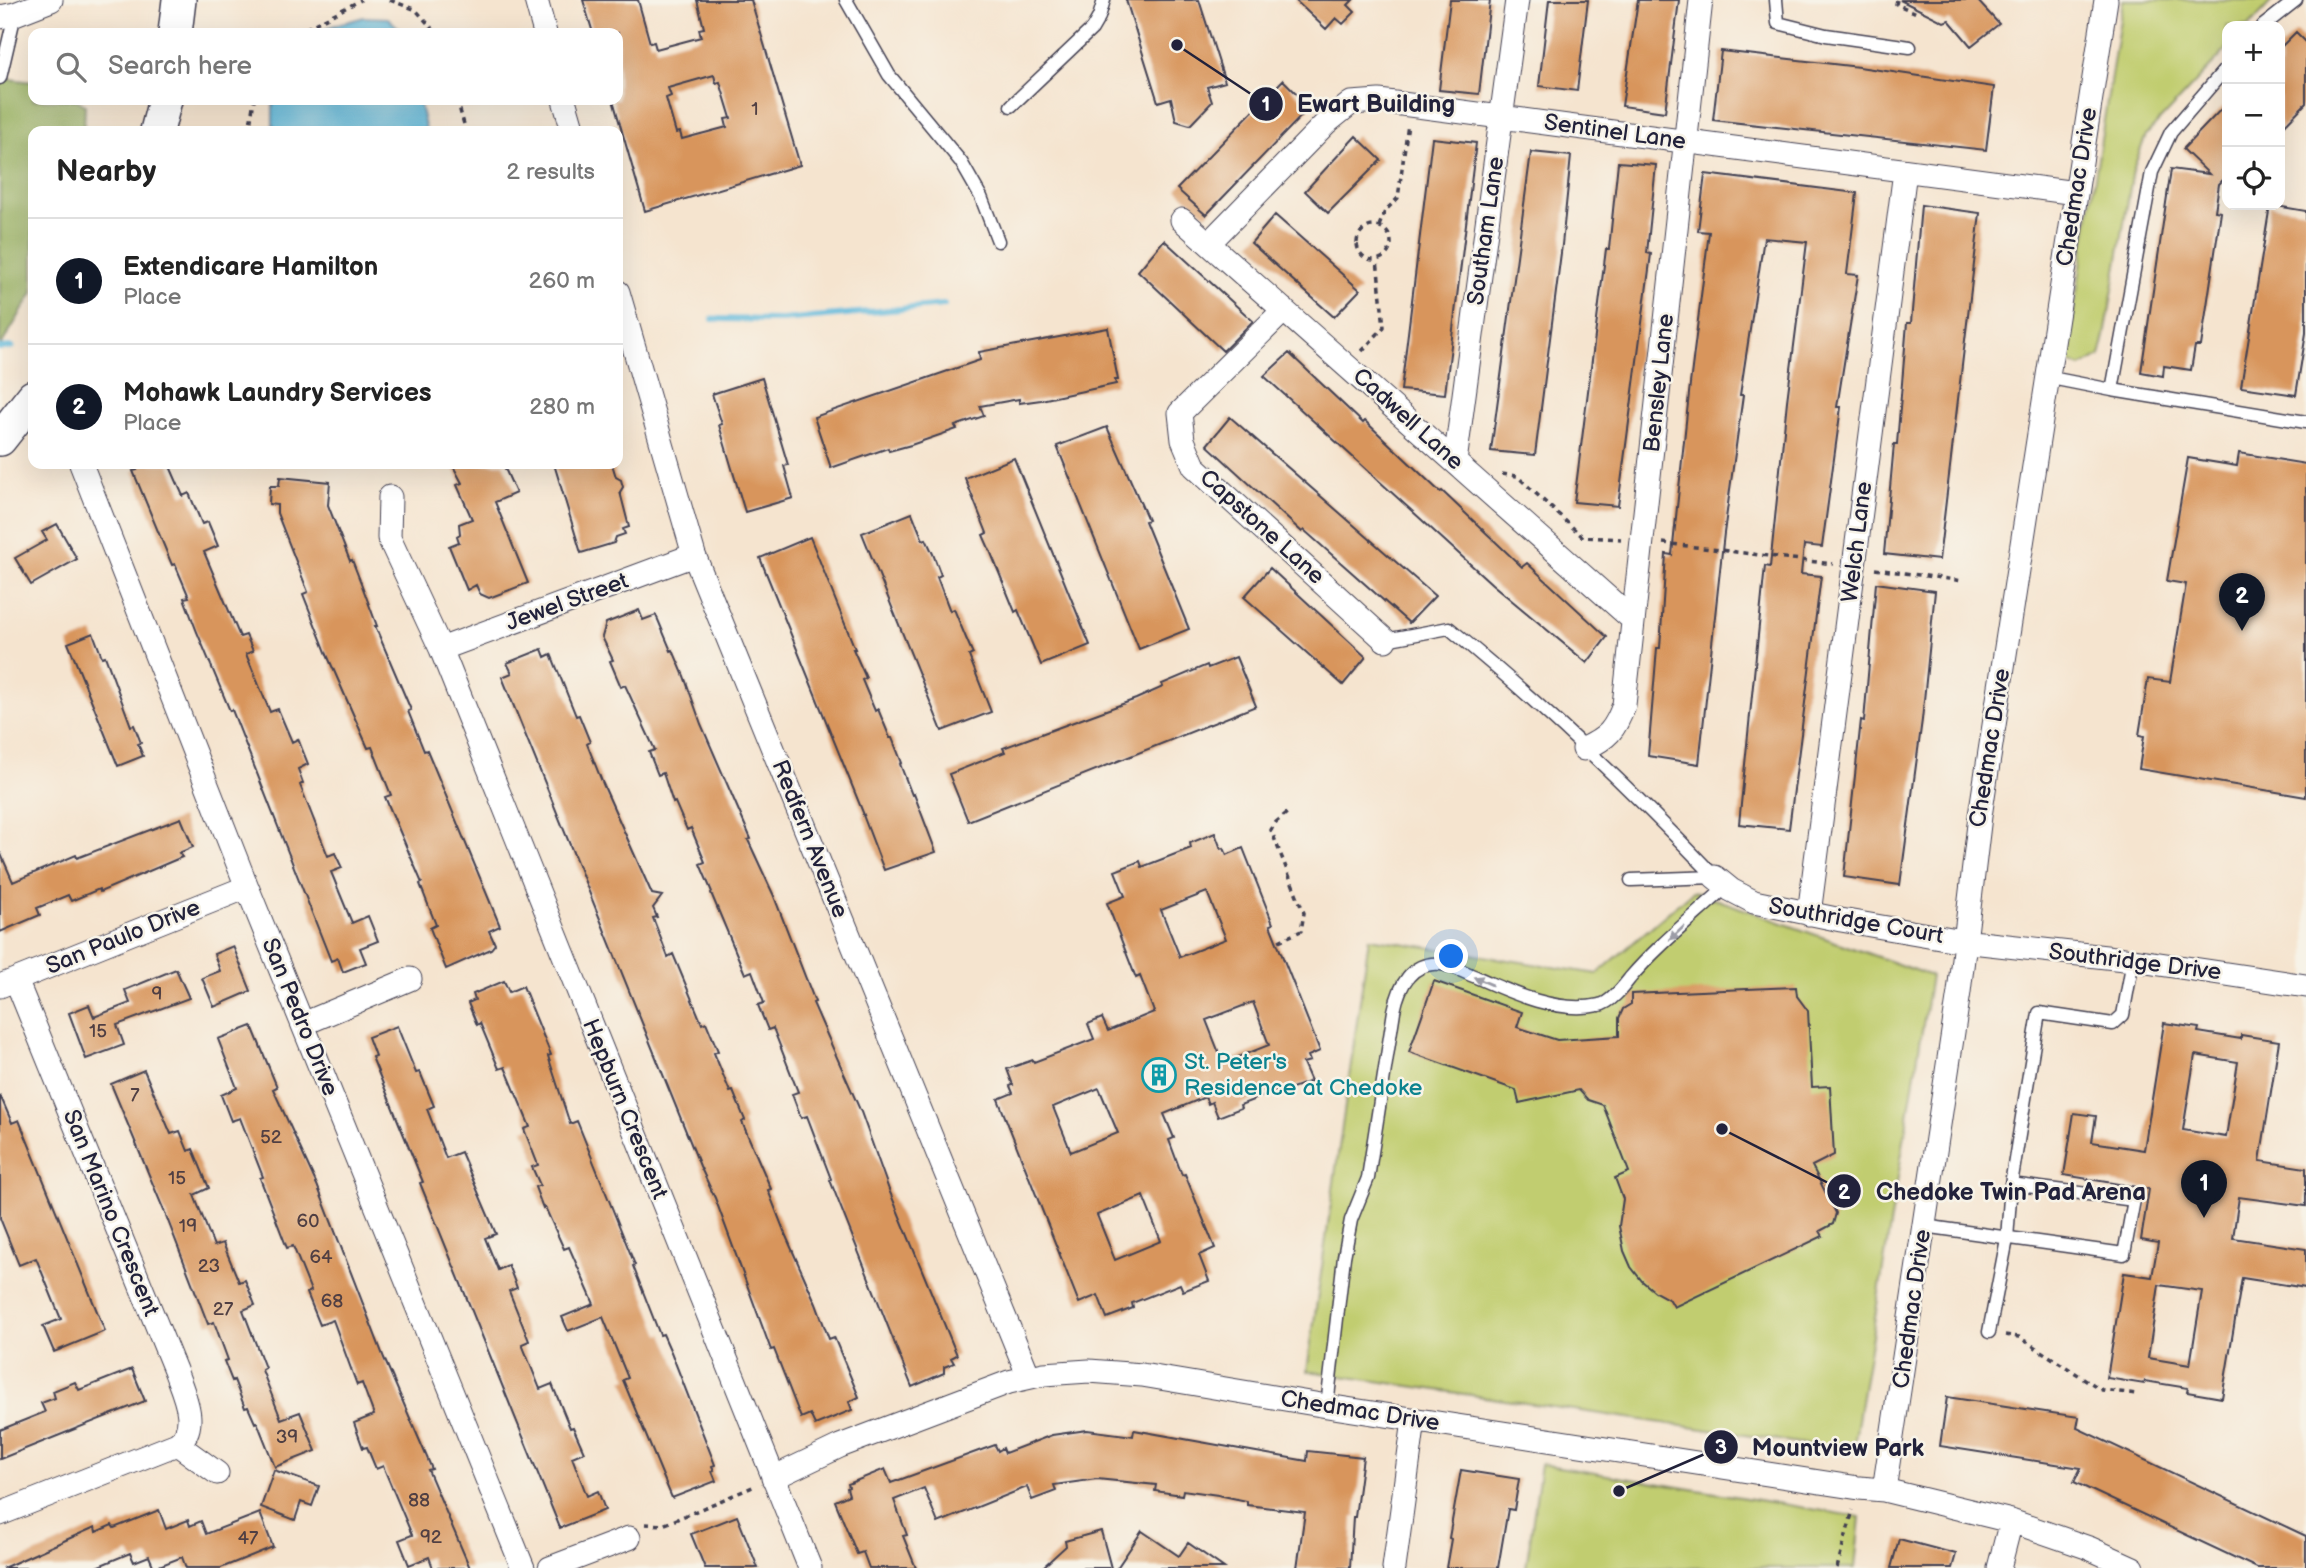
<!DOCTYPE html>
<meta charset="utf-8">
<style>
:root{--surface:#fff;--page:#f6f6f6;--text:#222;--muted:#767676;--line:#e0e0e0;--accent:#111827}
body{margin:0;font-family:"Balsamiq Sans",sans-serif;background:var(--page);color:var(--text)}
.controls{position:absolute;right:21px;top:21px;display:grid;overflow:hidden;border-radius:14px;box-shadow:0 7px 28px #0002}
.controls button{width:63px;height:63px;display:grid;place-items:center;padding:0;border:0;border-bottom:2px solid var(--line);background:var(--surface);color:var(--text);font:35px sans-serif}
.you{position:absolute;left:1452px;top:957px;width:24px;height:24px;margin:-18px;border:5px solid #fff;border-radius:50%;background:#1a73e8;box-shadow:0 0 0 10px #1a73e833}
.badge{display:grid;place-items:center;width:46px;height:46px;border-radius:50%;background:var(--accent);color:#fff;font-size:23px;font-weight:700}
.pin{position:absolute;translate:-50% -58px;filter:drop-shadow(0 2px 4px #0008)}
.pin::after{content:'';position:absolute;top:37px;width:24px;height:21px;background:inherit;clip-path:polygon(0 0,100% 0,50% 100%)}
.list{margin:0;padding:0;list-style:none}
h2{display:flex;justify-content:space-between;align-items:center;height:91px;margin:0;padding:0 28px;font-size:30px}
h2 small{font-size:23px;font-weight:400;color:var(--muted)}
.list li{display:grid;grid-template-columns:46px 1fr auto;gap:21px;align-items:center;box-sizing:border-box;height:126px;padding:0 28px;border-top:2px solid var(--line)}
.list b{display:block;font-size:26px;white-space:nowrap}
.list p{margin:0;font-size:23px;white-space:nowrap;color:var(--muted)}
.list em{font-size:23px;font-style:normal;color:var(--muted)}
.icon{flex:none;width:38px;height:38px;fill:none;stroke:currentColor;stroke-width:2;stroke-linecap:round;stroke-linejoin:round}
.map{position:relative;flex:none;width:2306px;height:1568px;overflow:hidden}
.search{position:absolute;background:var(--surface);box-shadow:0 7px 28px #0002;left:28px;top:28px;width:595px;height:77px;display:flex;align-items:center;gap:18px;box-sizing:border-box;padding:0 24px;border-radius:14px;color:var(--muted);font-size:26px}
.panel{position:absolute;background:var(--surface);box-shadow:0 7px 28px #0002;left:28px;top:126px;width:595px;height:343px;border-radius:14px}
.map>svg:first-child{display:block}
.green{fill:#c1cd6f;stroke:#727855;stroke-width:2}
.forest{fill:#98b062;stroke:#5d694e;stroke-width:2}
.water{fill:#5db8db;stroke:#406d8b;stroke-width:2}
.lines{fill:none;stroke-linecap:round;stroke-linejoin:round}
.stream{stroke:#5db8db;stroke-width:6}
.building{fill:#d8955c;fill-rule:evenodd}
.lane-casing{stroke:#423f51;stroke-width:15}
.street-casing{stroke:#423f51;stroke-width:25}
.secondary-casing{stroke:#423f51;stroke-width:36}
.path{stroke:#423f51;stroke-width:3.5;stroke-dasharray:5 5;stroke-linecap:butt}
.lane{stroke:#fff;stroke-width:12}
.street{stroke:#fff;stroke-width:23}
.secondary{stroke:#fff;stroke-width:33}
.oneway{fill:#9c9ca7}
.labels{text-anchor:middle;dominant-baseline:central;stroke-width:5;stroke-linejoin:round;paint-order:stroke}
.number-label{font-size:19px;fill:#503f43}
.street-label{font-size:23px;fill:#22223b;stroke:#f7f3e8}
.culture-label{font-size:23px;fill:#0d838f;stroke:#f7f3e8;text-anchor:start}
.leader{fill:none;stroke:#22223b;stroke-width:2.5}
.callout-dot{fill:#22223b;stroke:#f7f3e8;stroke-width:2.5}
.mark-label{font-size:21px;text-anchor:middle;font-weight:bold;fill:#fff}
.callout-label{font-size:24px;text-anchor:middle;font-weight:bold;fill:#22223b;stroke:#f7f3e8;stroke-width:5;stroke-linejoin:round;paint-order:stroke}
</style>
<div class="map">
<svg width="2306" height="1568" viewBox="0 0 2306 1568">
<rect width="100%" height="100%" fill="#f7f3e8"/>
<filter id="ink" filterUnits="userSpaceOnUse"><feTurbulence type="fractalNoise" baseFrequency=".0143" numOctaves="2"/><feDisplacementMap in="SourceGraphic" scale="14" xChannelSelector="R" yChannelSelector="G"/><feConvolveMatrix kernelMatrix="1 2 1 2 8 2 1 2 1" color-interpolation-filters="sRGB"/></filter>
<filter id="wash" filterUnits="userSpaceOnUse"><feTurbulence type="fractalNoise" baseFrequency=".00686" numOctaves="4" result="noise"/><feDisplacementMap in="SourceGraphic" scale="28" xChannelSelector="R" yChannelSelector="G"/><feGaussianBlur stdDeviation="1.57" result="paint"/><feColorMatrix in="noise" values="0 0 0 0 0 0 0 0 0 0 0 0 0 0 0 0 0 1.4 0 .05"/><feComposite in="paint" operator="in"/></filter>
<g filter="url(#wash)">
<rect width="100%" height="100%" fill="#f5e4cf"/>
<path class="green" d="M2123 0H2273L2249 26H2227V49L2146 135 2133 170 2105 336 2100 356 2081 367 2066 361Z
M1693 891 1931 976 1853 1451 1307 1371 1369 938 1597 974Z
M1541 1464 1860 1517 1855 1568H1526Z"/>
<path class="forest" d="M0 78 33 82V100H77L85 105 84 131H33V293L0 347Z"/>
<path class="water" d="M364 17 388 18 404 33H320L329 27Z
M273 100H419L426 131H273Z"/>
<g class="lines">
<path class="stream" d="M713 319 782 320 944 305
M0 348 12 347"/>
</g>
<g id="blocks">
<path class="building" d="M583 0H638L650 43 654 42 656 49 701 37 699 29 704 28 697 0H751L800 165 645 211 613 100H618V33H593ZM714 75 716 83 720 82 731 118 725 119 727 127 682 139 680 132 676 133 666 98 671 96 668 88Z
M1126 0H1199L1225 82 1207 87 1212 102 1190 125 1176 121 1171 98 1158 102Z
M1295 0H1353L1348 5 1355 12 1343 24 1336 18 1326 29Z
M1450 0H1490L1479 94 1439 90Z
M1549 0H1588L1577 91 1539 86Z
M1638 0H1679L1665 112 1622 106Z
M1900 0H1977L1999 24 1971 46 1949 20 1944 22Z
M2296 32 2306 42V103L2280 130V48Z
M1721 51 1859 67 1994 87 1986 150 1713 120Z
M1283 80 1310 107 1206 215 1177 189Z
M2227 103V176L2219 184 2215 211 2221 212 2201 346H2195L2191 370 2164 366 2163 376 2141 372 2171 169 2209 174 2183 149Z
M1356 136 1381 160 1328 213 1305 191Z
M1432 138 1476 143 1445 394 1401 390Z
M1531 152 1571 156 1562 245 1535 455 1491 451Z
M1618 162 1656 165 1647 253 1651 254 1618 506 1574 502 1606 249H1609Z
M1705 174 1857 193 1847 274 1858 275 1837 407H1841L1822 547 1804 545 1801 574 1821 576 1789 829 1739 824 1765 566 1770 567 1787 401 1807 242 1764 238 1740 395H1743L1724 533 1699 764 1648 756 1657 648H1660L1666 554 1672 555 1690 384 1709 232 1698 231Z
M1921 205 1980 213 1939 560 1884 554 1894 444H1897L1907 323H1911Z
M2270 205 2306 211V333L2296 395 2241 387Z
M1275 215 1360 290 1334 317 1251 243Z
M1164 240 1253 321 1223 351 1138 271Z
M1108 328 1118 380H1115L1116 384 1041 400 1019 403V399L980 406 984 416 955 426 957 429 911 445 889 451 888 448 831 468 814 417 980 360 979 352Z
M1289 353 1363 423 1365 421 1440 492 1442 491 1522 567 1527 563 1607 637 1587 663 1492 584 1264 376Z
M762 378 788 465 784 466 793 498 745 512 719 425 722 424 712 394Z
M1230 417 1435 596 1409 623 1304 530 1302 532 1207 445Z
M1107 427 1148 520 1145 521 1189 629 1139 649 1057 446Z
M2239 453 2306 464V797L2139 769 2144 736 2139 735 2148 679 2170 682 2186 584 2167 581 2188 458 2237 466Z
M1014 458 1090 645 1041 665 1018 610 1015 612 991 553 983 535 987 533 965 478Z
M134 464H169L183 496 189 493 202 524 208 522 218 546 204 552 240 637 246 635 253 651 246 654 270 712 278 709 292 742 298 739 308 764 298 769 303 783 300 785 328 856 335 853 342 868 331 872 352 923 368 916 378 941 360 948 366 963 343 972 338 958 331 961 232 710 230 711 197 632 184 598 189 597 175 564 172 565 133 471 137 470Z
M452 464H503L516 493 495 502 528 583 489 598 480 594 476 585 467 590 449 546 459 542 457 536 460 534 459 524 472 519 457 485 462 483Z
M554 464H612L616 477 621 480 623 487 620 492 629 527 623 529 625 534 616 537 614 543 581 553Z
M280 477 330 482 328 505 350 561 352 560 361 583 377 626H375L411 710 408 711 424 751 427 750 500 926 489 931 495 944 491 949 446 969 430 928 436 925 420 884 422 883 385 797 391 795 372 747 368 748 328 657 303 594 308 592 277 513V505L269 504 270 486H279Z
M912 513 923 540 926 539 933 554 941 575 937 577 950 611 954 609 966 638 973 654 969 656 991 712 942 731 862 533Z
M57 524 77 559 31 585 15 558 47 540 42 532Z
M810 537 855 649H853L866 678 862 680 875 711 878 709 890 738H892L902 763 900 764 912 795 914 794 936 852 884 870 863 815H864L760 558Z
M1270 568 1366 657 1343 685 1244 597Z
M1876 583 1935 591 1922 720 1900 885 1844 877 1861 720 1864 721Z
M639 610 643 620 656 615 671 651 673 650 684 676 701 724 751 839 748 840 773 894 815 1002 813 1003 861 1112 889 1190 957 1355 951 1358 954 1363 944 1367V1373L912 1387 830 1180 831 1179 807 1116 801 1118 792 1094 798 1092 773 1028 768 1030 758 1005 764 1003 752 971 745 974 711 893 712 892 700 864 705 862 691 828 687 830 675 802 673 803 663 773 658 775 649 752 655 750 625 685 621 687 610 661 613 660 602 637 606 623Z
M93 633 102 657 105 656 131 726 134 725 141 743 138 744 143 756 118 766 68 643Z
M542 649 545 657 551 654 576 716 579 715 590 742 587 744 603 784 652 894 662 896 653 908 657 917 653 918 668 957 673 954 702 1024 706 1022 718 1051 714 1053 730 1092 733 1091 745 1120 742 1122 771 1189 768 1190 786 1236 816 1304 829 1339 834 1337 859 1397 849 1402 852 1410 815 1425 810 1414 801 1418 774 1349 771 1350 715 1198 700 1166 502 677 512 673 507 663Z
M1236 657 1256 706 968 821 949 774 1005 752 1003 748 1136 699 1163 687 1162 684 1207 665 1208 668Z
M181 818 193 847 179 853 182 857 100 892 99 889 71 901 68 895 37 908 40 915 0 932V852L13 882 76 855 77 858Z
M1215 833 1221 849 1224 848 1227 855 1243 848 1273 924 1270 925 1320 1051 1308 1056 1310 1061 1303 1063 1311 1081 1287 1090 1286 1087 1240 1105 1241 1108 1218 1117 1212 1102 1208 1104 1205 1097 1164 1114 1174 1138 1169 1140 1182 1175 1185 1174 1215 1248 1199 1255 1209 1281 1183 1291 1180 1284 1132 1303 1133 1308 1107 1318 1098 1295 1079 1303 998 1099 1013 1093 1010 1086 1013 1085 1007 1069 1033 1060 1034 1062 1094 1039 1088 1024 1102 1018 1108 1031 1154 1012 1140 976 1136 978 1107 903 1125 896 1115 871 1140 861 1142 867 1191 848 1190 843ZM1207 892 1226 939 1180 957 1161 910ZM1253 1002 1269 1045 1223 1063 1206 1020ZM1099 1088 1118 1133 1071 1152 1053 1107ZM1143 1196 1161 1241 1115 1260 1097 1215Z
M233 946 251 991 214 1007 202 978 220 971 214 954Z
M176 969 189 998 117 1025 124 1045 86 1059 69 1013 89 1005 94 1017 130 1003 125 990Z
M504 981 509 992 523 986 551 1055 548 1056 570 1124 577 1121 635 1265 633 1266 660 1335 663 1334 671 1352 715 1465 712 1466 714 1470 712 1471 716 1481 672 1498 623 1380 628 1378 603 1317 568 1331 562 1317 594 1304 569 1247 564 1249 545 1207 543 1208 535 1187 540 1185 532 1167 538 1165 524 1129 530 1127 505 1067 499 1069 480 1023 477 1025 468 1003 475 1000 473 994Z
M1434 981 1522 1012 1517 1027 1557 1040 1619 1036V1018L1623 1009 1631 1004V994L1796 987 1797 996 1808 1011 1812 1087 1830 1086 1834 1155 1812 1166 1836 1213 1833 1224 1820 1231 1823 1236 1674 1307 1670 1300 1655 1292 1642 1281 1631 1267 1624 1251 1619 1226 1623 1199 1615 1178 1629 1172 1603 1105 1588 1100 1579 1090 1519 1103 1516 1090 1409 1052Z
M2164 1023 2199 1028 2198 1032 2241 1039V1035L2279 1041 2260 1161 2306 1168V1206L2239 1197 2233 1238 2306 1249V1288L2242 1278 2222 1398 2187 1392 2188 1388 2145 1381 2144 1384 2107 1378 2124 1273 2152 1277 2158 1243 2141 1240 2149 1189 2064 1175 2074 1113 2096 1116 2092 1142 2144 1150ZM2195 1055 2238 1062 2226 1137 2183 1130ZM2159 1285 2202 1291 2190 1365 2148 1358Z
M252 1026 277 1087 273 1089 317 1185 384 1358 432 1469 428 1470 470 1568H433L429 1557 409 1565 399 1540 412 1535 383 1466 376 1469 367 1447 363 1448 354 1423 374 1415 362 1383 357 1385 333 1320 320 1325 307 1293 311 1291 293 1246 287 1248 260 1178 263 1177 240 1118 231 1121 221 1095 237 1088 218 1039Z
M397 1026 416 1073 420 1072 434 1106 427 1109 446 1158 461 1152 496 1234 485 1238 498 1270 508 1265 517 1288 509 1291 529 1341 522 1344 540 1389 552 1384 570 1428 573 1427 584 1452 572 1457 587 1496 598 1491 605 1510 560 1528 420 1183 423 1182 372 1057 375 1056 368 1037Z
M144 1070 171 1134 180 1131 188 1151 193 1149 209 1188 194 1195 214 1246 223 1243 239 1282 245 1280 255 1305 243 1310 265 1368 262 1370 281 1419 300 1412 316 1451 275 1467 257 1422 255 1423 248 1407 245 1408 234 1380 232 1381 224 1361 228 1360 214 1322 208 1324 165 1213 111 1084Z
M0 1095 12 1123 19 1120 105 1331 54 1352 43 1326 61 1319 36 1258 19 1265 0 1218Z
M132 1369 145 1401 0 1459V1430L45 1412 41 1403 55 1398 53 1391 75 1382 79 1390Z
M1947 1397 2079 1417 2077 1428 2306 1536V1568H2257L2074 1482 2081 1468 1940 1446Z
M1087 1430 1133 1436 1134 1430 1307 1461 1308 1451 1363 1457 1355 1517H1353L1350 1568H1297L1305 1512 1247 1505V1501L1218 1495 1183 1490 1182 1495 1155 1491 1156 1485 1097 1479 1054 1485 1056 1491 1032 1500 1027 1487 938 1523 924 1488 894 1500 907 1535 903 1536 916 1568H869L863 1552 857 1554 835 1501 849 1495 847 1488 849 1487 848 1484 885 1469 891 1483 995 1445 998 1451 1003 1448 1005 1453 1052 1435Z
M274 1470 319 1486 312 1506 301 1502 295 1520 261 1507Z
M1461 1470 1519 1479 1514 1510 1508 1509 1498 1568H1446L1451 1539 1449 1538Z
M159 1510 166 1529 188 1520 190 1526 201 1521 206 1534 260 1513 273 1547 221 1568H186L182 1557 154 1568 149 1556 134 1562 130 1553 94 1568H3L95 1527 96 1532 112 1525 114 1528Z
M737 1516 758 1568H705L691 1534Z
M1101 1531 1111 1568H1042L1066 1546 1065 1541Z
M1142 1531 1179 1556 1188 1543 1224 1568H1117Z
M1899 1539 1956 1554 1952 1568H1891Z"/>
</g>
</g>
<g filter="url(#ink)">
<use href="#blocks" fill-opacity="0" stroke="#423f51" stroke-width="2"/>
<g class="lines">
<g class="lane-casing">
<path id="lane" d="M846 0 889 75 961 162 981 197 998 241
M1776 0 1778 23 1826 35 1910 47
M2263 26 2296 0
M0 78 15 14
M1011 106 1092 29 1099 17 1104 0
M2046 377 2112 390 2306 422
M2112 390 2152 172 2171 132 2227 67
M1385 640 1449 628C1543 705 1631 789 1715 877
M1631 880 1715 877
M1924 1226 2124 1254 2134 1200 2011 1184
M1989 1332 2007 1239 2011 1184 2039 1013 2113 1024 2123 1015 2133 960
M1327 1406 1344 1257 1351 1220 1368 1178 1394 1011C1399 986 1411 961 1441 964 1452 965 1465 973 1476 977 1512 993 1558 1014 1599 1005 1611 1003 1623 987 1630 978 1659 944 1695 916 1727 886"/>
</g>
<g class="street-casing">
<path id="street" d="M536 0 545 33
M0 17 15 14 51 0
M564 100 573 131
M1182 220 1633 620
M1209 243 1326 123 1351 103 1379 101 2076 193
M618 292 694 555 1029 1377
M1284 310 1180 413 1183 440 1194 466 1385 640
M1455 462 1517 0
M81 464 247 887 523 1568
M390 497 389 538 441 649 810 1568
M441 649 694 555
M1584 749C1608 738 1615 730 1624 705L1701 0
M1715 877 1731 890 1754 902 1841 920 1963 941 2133 960 2306 986
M1809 914 1905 171
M0 986 247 887
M303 1024 410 979
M177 1444 217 1473
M773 1478 840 1446 1009 1382 1044 1374 1089 1371 1142 1375 1327 1406 1859 1488 1884 1490 1959 992 1980 816 2106 0
M1884 1490 2011 1521 2089 1548 2133 1568
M0 1514 177 1444C201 1427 183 1393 175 1370L16 980
M550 1568 629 1538
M1394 1568 1414 1420
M1999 1568 2011 1521"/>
</g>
<g class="secondary-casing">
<path id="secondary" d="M175 33 179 0
M157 131 165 100
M0 439 33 397"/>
</g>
<path class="path" d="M390 0 416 10 436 33
M1897 0 1896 4 1919 14
M297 33 361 0
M457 100 466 131
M249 131 254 100
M1357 243a17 17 0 1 1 34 0a17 17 0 1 1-34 0Z
M1379 226 1385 211 1398 198 1408 124
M1362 351 1384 327 1377 260
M1502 474 1517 476 1583 537 1621 539
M1663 543 1833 564
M1875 569 1963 581
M1279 941 1301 931 1304 913 1271 830 1276 822 1288 812
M2005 1335 2019 1337 2102 1390 2137 1394
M645 1524 663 1525 755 1486
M1837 1568 1853 1510"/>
<use href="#lane" class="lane"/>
<use href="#street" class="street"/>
<use href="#secondary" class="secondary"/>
</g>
<defs><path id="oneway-solid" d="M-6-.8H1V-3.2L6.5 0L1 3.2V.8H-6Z" transform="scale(1.75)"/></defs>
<g class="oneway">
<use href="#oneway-solid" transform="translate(1677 933) rotate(137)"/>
<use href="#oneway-solid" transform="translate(1483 981) rotate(-157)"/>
</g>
</g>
<defs>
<g id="building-ring" transform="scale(1.75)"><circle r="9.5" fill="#f7f3e8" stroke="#0f9aa8" stroke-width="1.5"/><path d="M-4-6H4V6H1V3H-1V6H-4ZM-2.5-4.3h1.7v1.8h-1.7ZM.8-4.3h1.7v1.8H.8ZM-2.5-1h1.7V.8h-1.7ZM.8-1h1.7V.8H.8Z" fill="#0f9aa8"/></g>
</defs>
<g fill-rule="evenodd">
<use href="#building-ring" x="1159" y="1075"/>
</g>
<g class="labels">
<g class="number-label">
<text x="755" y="109">1</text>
<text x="157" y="994">9</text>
<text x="98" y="1031">15</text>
<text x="135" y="1095">7</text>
<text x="271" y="1137">52</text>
<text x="177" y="1178">15</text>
<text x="308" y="1221">60</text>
<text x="188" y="1226">19</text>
<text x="321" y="1257">64</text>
<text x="209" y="1266">23</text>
<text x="332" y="1301">68</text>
<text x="223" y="1309">27</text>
<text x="287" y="1437">39</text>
<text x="419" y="1500">88</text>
<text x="431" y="1537">92</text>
<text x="248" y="1538">47</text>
</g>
<g class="street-label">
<text transform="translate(1615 132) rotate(8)">Sentinel Lane</text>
<text transform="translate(2077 187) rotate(-81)">Chedmac Drive</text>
<text transform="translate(1486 231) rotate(-82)">Southam Lane</text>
<text transform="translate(1659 383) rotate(-84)">Bensley Lane</text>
<text transform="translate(1408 419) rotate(42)">Cadwell Lane</text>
<text transform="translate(1262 527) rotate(42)">Capstone Lane</text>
<text transform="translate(1857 542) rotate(-83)">Welch Lane</text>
<text transform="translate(567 602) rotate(-20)">Jewel Street</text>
<text transform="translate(1990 748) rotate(-81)">Chedmac Drive</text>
<text transform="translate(810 839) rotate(68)">Redfern Avenue</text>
<text transform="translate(1856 921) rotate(10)">Southridge Court</text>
<text transform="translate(123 937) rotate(-22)">San Paulo Drive</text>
<text transform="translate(2135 962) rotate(7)">Southridge Drive</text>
<text transform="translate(300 1017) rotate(68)">San Pedro Drive</text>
<text transform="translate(625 1109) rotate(68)">Hepburn Crescent</text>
<text transform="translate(111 1213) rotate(68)">San Marino Crescent</text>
<text transform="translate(1912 1309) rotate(-82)">Chedmac Drive</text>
<text transform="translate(1360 1411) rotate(9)">Chedmac Drive</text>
</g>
<g class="culture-label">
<text x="1184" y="1062">St. Peter's<tspan x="1184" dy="26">Residence at Chedoke</tspan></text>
</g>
</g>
<path class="leader" d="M1177 45L1266 104M1722 1129L1844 1191M1619 1491L1721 1447"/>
<g class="callout-dot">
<circle cx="1177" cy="45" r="7"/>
<circle cx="1722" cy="1129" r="7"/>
<circle cx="1619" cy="1491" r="7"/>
<circle cx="1266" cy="104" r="18"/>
<circle cx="1844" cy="1191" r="18"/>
<circle cx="1721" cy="1447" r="18"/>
</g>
<g class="mark-label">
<text x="1266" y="111">1</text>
<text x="1844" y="1199">2</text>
<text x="1721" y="1454">3</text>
</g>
<g class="callout-label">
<text x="1376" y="112">Ewart Building</text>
<text x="2011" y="1200">Chedoke Twin Pad Arena</text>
<text x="1838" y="1456">Mountview Park</text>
</g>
</svg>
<div class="controls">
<button>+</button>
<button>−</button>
<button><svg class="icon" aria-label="locate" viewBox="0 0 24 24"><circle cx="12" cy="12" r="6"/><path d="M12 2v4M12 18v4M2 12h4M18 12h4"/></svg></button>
</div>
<div class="you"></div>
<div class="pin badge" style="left:2204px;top:1218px">1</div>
<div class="pin badge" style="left:2242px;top:631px">2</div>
<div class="search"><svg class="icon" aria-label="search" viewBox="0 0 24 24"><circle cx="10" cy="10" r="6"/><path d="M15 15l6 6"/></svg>Search here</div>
<section class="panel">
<h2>Nearby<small>2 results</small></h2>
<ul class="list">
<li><span class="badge">1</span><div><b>Extendicare Hamilton</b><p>Place</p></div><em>260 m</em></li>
<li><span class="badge">2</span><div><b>Mohawk Laundry Services</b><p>Place</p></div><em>280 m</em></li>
</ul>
</section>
</div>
